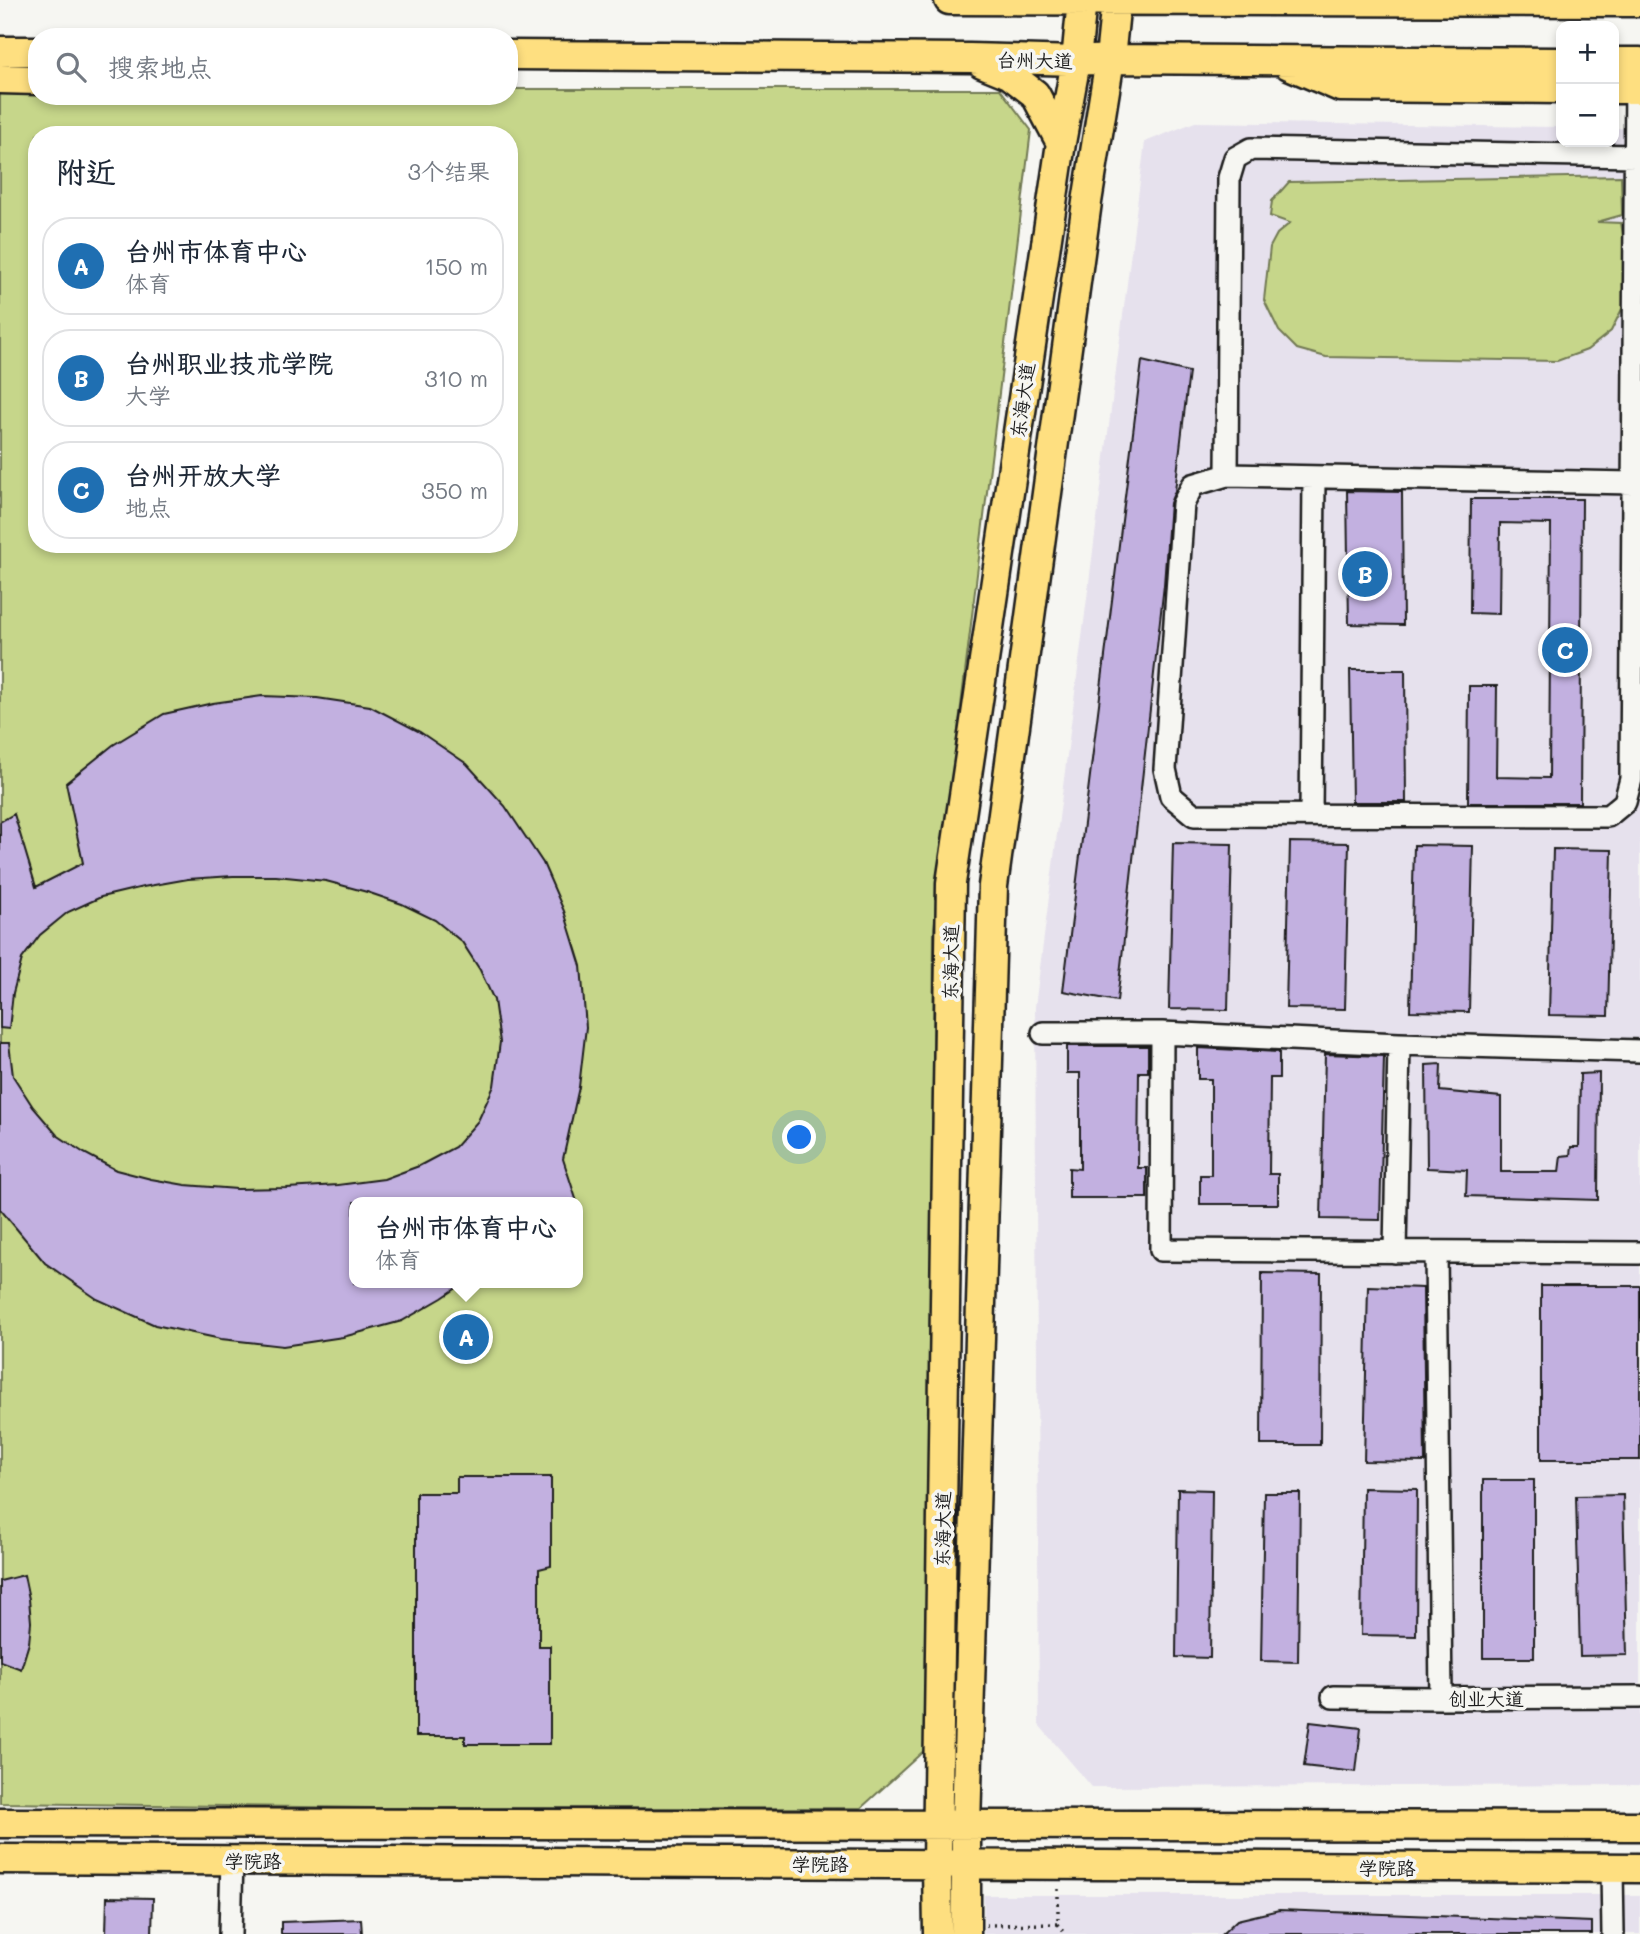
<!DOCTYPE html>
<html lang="zh">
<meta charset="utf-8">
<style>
:root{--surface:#fff;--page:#f2f2f3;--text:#1f2937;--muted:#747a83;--line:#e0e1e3;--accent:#1f6fb2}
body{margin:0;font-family:Mali,"LXGW WenKai TC",sans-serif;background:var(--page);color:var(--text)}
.controls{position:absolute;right:21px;top:21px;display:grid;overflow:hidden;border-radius:14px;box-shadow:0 4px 10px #0003}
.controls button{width:63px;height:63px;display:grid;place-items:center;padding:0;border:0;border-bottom:2px solid var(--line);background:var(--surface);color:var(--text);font:35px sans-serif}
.you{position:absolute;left:800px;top:1138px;width:24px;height:24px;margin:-18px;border:5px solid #fff;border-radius:50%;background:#1a73e8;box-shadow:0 0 0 10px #1a73e833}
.badge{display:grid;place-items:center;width:46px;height:46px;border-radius:50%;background:var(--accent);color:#fff;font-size:23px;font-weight:700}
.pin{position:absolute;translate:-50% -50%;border:4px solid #fff;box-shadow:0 2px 7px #0006}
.popup{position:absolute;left:349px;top:1197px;width:234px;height:91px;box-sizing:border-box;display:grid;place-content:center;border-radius:14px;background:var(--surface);filter:drop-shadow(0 2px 5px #0005);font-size:23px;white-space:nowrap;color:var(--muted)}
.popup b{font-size:26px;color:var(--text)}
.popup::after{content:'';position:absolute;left:50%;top:100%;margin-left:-14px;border:14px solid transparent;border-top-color:var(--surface)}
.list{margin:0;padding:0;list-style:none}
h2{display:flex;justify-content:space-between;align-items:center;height:91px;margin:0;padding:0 28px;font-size:30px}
h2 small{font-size:23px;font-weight:400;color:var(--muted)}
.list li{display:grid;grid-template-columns:46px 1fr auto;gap:21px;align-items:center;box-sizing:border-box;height:98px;margin:0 14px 14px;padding:0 14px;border:2px solid var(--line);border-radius:28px}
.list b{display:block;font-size:26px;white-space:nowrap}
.list p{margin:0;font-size:23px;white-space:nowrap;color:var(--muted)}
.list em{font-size:23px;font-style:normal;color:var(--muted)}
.icon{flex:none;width:38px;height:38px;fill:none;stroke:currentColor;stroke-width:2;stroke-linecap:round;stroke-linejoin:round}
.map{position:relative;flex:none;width:1640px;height:1934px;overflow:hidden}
.search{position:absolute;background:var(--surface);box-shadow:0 4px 10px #0003;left:28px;top:28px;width:490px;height:77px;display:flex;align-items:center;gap:18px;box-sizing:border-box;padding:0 24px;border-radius:28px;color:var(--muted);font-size:26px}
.panel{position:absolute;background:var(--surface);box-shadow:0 4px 10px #0003;left:28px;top:126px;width:490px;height:427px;border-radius:28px}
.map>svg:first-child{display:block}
.built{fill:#e6e1ed}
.green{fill:#c6d68a;stroke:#717953;stroke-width:2;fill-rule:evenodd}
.building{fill:#c2b0e0;stroke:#1c1c1c;stroke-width:2}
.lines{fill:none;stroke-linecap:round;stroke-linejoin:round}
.minor-casing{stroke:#1c1c1c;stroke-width:26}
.major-casing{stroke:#1c1c1c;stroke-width:33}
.path{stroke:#1c1c1c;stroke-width:3.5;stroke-dasharray:2 5;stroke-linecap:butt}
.minor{stroke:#f6f6f2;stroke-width:21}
.major{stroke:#fedf80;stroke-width:28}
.labels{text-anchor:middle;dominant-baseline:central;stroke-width:7;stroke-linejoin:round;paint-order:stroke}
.street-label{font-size:19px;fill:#1c1c1c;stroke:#f6f6f2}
</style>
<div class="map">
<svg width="1640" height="1934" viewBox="0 0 1640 1934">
<rect width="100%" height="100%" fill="#f6f6f2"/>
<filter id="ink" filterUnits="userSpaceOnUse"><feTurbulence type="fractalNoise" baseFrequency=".0143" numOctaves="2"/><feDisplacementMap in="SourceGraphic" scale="14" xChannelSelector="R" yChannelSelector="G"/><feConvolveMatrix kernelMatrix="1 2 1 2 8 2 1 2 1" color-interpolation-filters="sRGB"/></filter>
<g filter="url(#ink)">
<path class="built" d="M1195 122 1561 127V142H1614V128L1640 129V1785L1092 1787 1039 1725 1035 1007 1145 142Z
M984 1895H1640V1934H984Z"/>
<path class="green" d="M0 88 37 89V96H509V89H1000L1031 130 934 928 928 1747 861 1808H374L0 1803ZM37 135H509V544H37ZM354 1202H578V1283H354Z
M1621 176 1622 215 1597 222 1621 223 1626 253 1627 299 1611 331 1587 350 1557 361 1326 357 1297 349 1279 331 1264 300 1270 247 1277 234 1290 223 1270 216 1272 201 1289 182Z"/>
<path class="building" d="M1142 361 1189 372 1175 491 1170 503 1164 585 1117 1001 1063 991Z
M1347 491 1402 492 1403 625 1349 624Z
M1471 499H1582L1580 803H1468L1469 686H1497L1496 777 1549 778 1551 524 1500 523 1499 614 1470 613Z
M1350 670H1405L1406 802H1352Z
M262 696 317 698 370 706 420 732 467 764 505 806 543 863 564 911 581 966 586 1027 579 1087 563 1159 577 1202H354V1283H464L442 1298 402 1321 343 1337 283 1346 221 1339 155 1325 97 1299 45 1263 0 1209V1043H9L13 1076 33 1107 57 1135 84 1153 116 1170 151 1179 185 1185 237 1189 287 1188 338 1185 384 1179 419 1166 455 1147 478 1121 494 1086 500 1042 494 1000 480 970 462 942 435 920 402 904 367 892 326 881 276 876H233L188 879 143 887 101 897 68 912 40 935 22 959 13 993 9 1029 0 1028V822L14 814 36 887 83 863 66 783 113 745 164 714 213 703Z
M1290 842 1349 843 1345 1009 1286 1008Z
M1173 843 1232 844 1228 1010 1169 1009Z
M1414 845 1473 846 1469 1012 1410 1011Z
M1553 849 1612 850 1608 1016 1549 1015Z
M1067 1046H1148V1072H1139L1138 1168H1147V1198H1069V1168L1080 1169V1073H1067Z
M1198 1048 1279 1052V1078H1270L1269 1174H1278V1204H1200V1175H1211V1079H1198Z
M1325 1054 1384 1056 1380 1220 1321 1219Z
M1441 1064 1440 1091 1501 1097V1172H1559L1561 1156 1570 1155 1571 1147H1579L1580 1074 1599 1073 1598 1200 1466 1196 1467 1170 1427 1168 1426 1065Z
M1262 1273 1321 1274 1320 1445H1261Z
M1368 1286 1423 1288 1425 1462 1364 1461Z
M1541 1286H1640V1460H1541Z
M457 1477H551V1566L539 1569V1646H550V1744H465V1736H416V1493H457Z
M1483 1480H1534V1658H1483Z
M1363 1488 1417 1489 1416 1636 1361 1635Z
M1178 1489 1212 1490 1210 1658 1176 1657Z
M1264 1493H1300L1298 1662 1261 1661Z
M1623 1495 1627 1655 1580 1656 1576 1496Z
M24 1575 29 1599 31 1622 29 1643 21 1669 0 1661V1581Z
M1310 1722 1361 1728 1356 1772 1304 1766Z
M107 1897 153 1898 152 1934H106Z
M1279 1910 1592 1922V1934H1222L1237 1920Z
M361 1919 362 1934H281V1922Z"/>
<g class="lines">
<g class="minor-casing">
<path id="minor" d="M1227 475 1229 178 1235 158 1251 149 1635 156
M1633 483 1227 475 1193 485 1183 504 1165 769 1171 796 1194 815 1608 816 1625 802 1631 779 1636 75
M1311 815 1314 478
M1043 1033H1162L1399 1044 1640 1051
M1162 1033 1161 1250 1640 1253
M1395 1252 1399 1044
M1436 1252 1441 1698
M1333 1697 1441 1698 1640 1697
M1612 1868 1613 1934
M230 1934 232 1860"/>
</g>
<g class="major-casing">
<path id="major" d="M949 0 1640 2
M0 51H37
M509 55 970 58 1076 61 1110 59 1561 62
M1614 62H1640
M982 63 1009 74 1035 94 1061 143
M1289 65 1340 87 1561 89
M0 79 37 80
M1614 89H1640
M0 1823 1640 1826
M0 1859 1640 1868
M938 1934 937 1863 951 883 1061 143 1076 61 1082 0
M966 1934V1825L993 886 1087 202 1110 59 1116 0"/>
</g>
<path class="path" d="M1058 1924 1066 1934
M986 1925 1058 1924V1885"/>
<use href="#minor" class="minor"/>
<use href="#major" class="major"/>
</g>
</g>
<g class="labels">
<g class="street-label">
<text transform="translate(1035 60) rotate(1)">台州大道</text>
<text transform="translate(1022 400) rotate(-82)">东海大道</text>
<text transform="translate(950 962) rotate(-89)">东海大道</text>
<text transform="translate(942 1529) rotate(-89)">东海大道</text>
<text x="1486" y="1698">创业大道</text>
<text x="253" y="1860">学院路</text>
<text x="820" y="1863">学院路</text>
<text x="1387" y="1867">学院路</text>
</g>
</g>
</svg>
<div class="controls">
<button>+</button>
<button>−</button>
</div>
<div class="you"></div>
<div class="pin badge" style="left:466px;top:1337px">A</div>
<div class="popup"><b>台州市体育中心</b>体育</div>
<div class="pin badge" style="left:1365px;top:574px">B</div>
<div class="pin badge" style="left:1565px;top:650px">C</div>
<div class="search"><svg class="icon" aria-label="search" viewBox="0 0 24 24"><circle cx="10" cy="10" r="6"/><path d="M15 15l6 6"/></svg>搜索地点</div>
<section class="panel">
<h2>附近<small>3个结果</small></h2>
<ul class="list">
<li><span class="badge">A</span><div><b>台州市体育中心</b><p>体育</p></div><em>150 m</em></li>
<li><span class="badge">B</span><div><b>台州职业技术学院</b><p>大学</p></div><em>310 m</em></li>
<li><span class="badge">C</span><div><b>台州开放大学</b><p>地点</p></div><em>350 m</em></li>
</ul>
</section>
</div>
